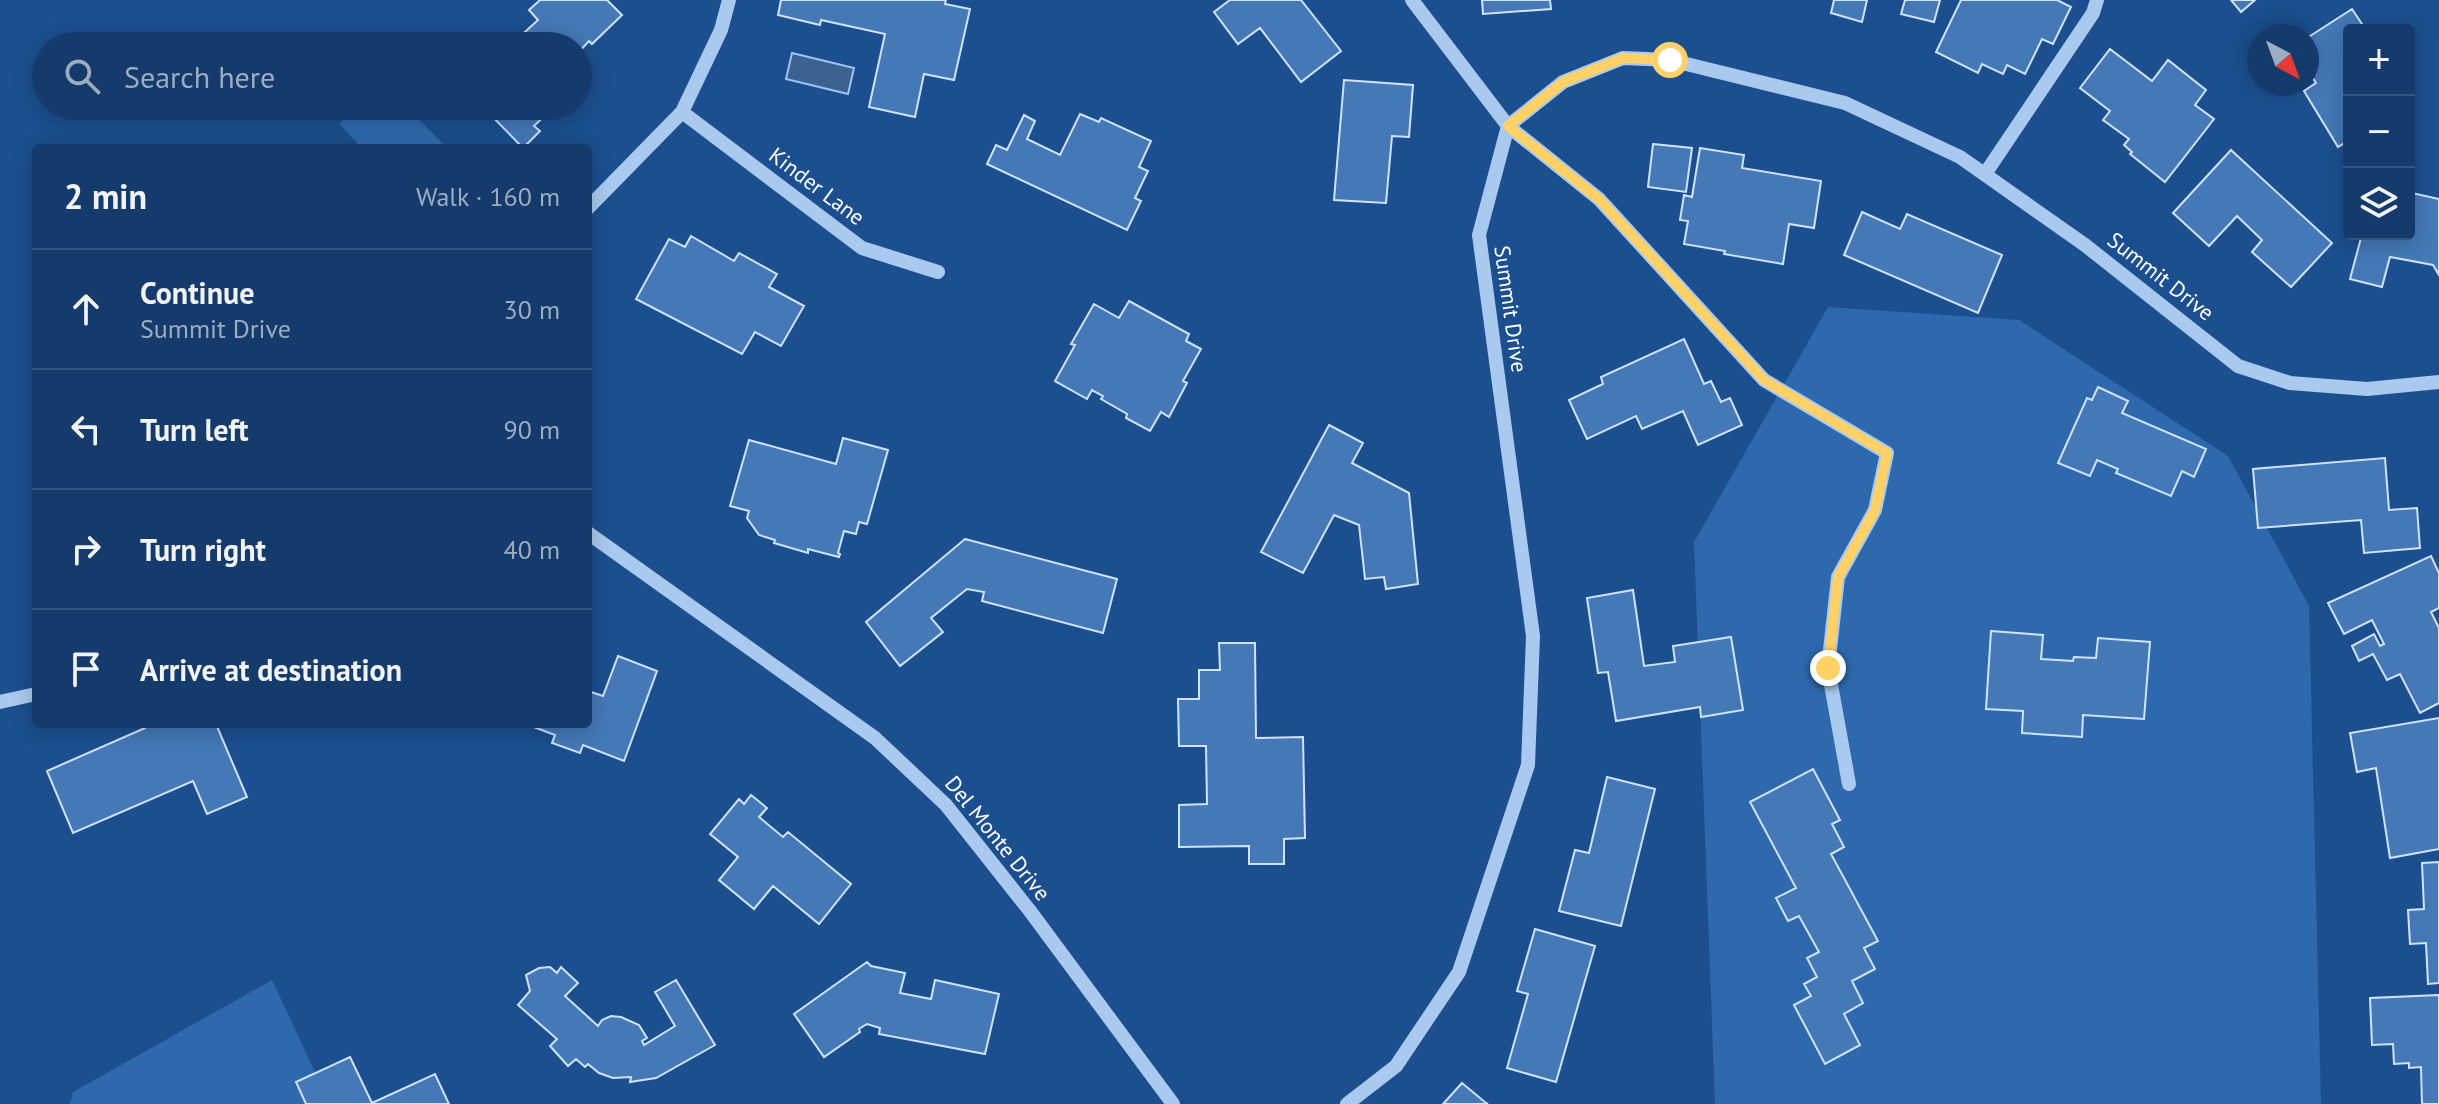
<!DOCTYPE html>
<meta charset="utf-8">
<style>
:root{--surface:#143b6b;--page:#1d4271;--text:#f1f3f6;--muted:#9dadc1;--line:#33557e}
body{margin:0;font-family:"PT Sans",sans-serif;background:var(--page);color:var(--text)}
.controls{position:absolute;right:24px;top:24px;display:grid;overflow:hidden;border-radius:8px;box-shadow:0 4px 20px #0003}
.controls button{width:72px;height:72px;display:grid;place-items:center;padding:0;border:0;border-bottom:2px solid var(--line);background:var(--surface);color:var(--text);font:40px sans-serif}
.compass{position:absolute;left:2247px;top:24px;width:72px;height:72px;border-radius:50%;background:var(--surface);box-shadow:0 4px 20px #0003;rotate:139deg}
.stop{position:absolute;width:24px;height:24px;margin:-18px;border:6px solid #ffd166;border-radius:50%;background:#fff}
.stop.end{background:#ffd166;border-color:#fff;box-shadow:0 2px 8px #0008}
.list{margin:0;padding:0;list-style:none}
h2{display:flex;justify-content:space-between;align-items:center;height:104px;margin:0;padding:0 32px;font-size:34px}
h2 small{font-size:26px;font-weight:400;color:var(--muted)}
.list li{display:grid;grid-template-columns:52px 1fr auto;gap:24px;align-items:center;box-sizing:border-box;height:120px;padding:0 32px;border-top:2px solid var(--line)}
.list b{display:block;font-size:30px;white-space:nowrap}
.list p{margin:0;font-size:26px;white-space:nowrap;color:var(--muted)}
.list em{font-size:26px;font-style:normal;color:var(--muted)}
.icon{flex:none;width:44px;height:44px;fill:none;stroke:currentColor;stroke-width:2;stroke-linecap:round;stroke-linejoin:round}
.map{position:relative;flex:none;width:2439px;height:1104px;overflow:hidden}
.search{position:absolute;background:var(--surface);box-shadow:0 4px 20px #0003;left:32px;top:32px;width:560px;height:88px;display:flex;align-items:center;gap:20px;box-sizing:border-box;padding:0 28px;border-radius:44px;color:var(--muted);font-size:30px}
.panel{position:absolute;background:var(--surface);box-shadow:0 4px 20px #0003;left:32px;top:144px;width:560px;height:584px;border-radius:8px}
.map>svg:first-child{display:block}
.green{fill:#2e69ad}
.water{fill:#3c6290;stroke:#9cc4f0;stroke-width:2}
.building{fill:#4478b7;stroke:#cfe3fa;stroke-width:2}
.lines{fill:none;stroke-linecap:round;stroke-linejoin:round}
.minor{stroke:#a9c9ee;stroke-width:14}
.route{stroke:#ffd166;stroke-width:10}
.labels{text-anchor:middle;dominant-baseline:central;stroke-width:8;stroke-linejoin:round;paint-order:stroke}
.street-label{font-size:22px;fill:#fff;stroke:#1b4f8f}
</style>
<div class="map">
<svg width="2439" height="1104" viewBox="0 0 2439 1104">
<rect width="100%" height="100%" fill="#1b4f8f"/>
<path class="green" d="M357 106H406L447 148H362L339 124Z
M1828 307 2019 320 2228 456 2309 606 2321 1104H1715L1694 542Z
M272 980 330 1104H70L73 1092Z"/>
<path class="water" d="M792 53 854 68 848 94 786 79Z"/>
<path class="building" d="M540 0H607L622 15 592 44 589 41 578 53V46H501L509 38 513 43 538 20 529 10Z
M781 0H946L945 4 970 9 954 80 924 74 915 117 869 107 885 34 821 20 820 25 778 15Z
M1230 0H1301L1341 51 1301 82 1260 28 1238 44 1214 12Z
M1482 0H1550L1551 9 1483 14Z
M1834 0H1867L1862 22 1831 13Z
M1905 0H1940L1934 22 1901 14Z
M1961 0H2057L2071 7 2053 44 2042 39 2025 74 2007 65 2003 74 1982 64 1978 73 1936 52Z
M2231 0H2255L2241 12Z
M2352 9 2366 30H2349V140L2338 147 2304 91 2316 83 2307 69V38Z
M2110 49 2152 81 2168 60 2206 90 2195 105 2214 119 2165 182 2130 154 2132 152 2124 145 2129 139 2103 120 2110 111 2080 88Z
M1344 80 1413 85 1409 137 1392 136 1386 203 1334 200Z
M482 106H555L534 126 540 131 523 148Z
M1080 114 1099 122 1101 118 1151 141 1139 167 1148 171 1135 198 1141 201 1127 230 987 164 996 145 1007 150 1024 115 1035 121 1027 139 1060 155Z
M1653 144 1692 148 1686 192 1648 187Z
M1700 148 1744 155 1742 168 1821 181 1814 228 1789 224 1783 264 1724 254 1725 251 1684 244 1688 221 1680 220 1684 195 1692 197Z
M2231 150 2332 243 2291 287 2252 252 2262 240 2237 216 2209 246 2173 213Z
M2409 189 2412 193 2439 199V275L2433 265 2390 257 2382 287 2350 279 2362 234H2409Z
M1862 212 1900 229 1907 214 2002 255 1978 313 1844 255Z
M691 236 734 261 739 253 777 274 769 287 804 306 781 346 755 332 742 354 636 299 669 239 685 247Z
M1129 301 1189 334 1186 341 1201 349 1183 381 1187 383 1169 417 1161 412 1150 431 1126 418 1127 414 1101 399 1103 396 1092 390 1087 399 1055 381 1075 345 1071 344 1094 304 1119 318Z
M1684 339 1704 384 1711 381 1721 402 1730 398 1742 425 1698 445 1683 411 1642 429 1636 416 1587 439 1569 400 1603 384 1601 377Z
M2098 387 2128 401 2122 413 2206 449 2194 477 2182 471 2171 496 2116 473 2118 469 2097 460 2090 476 2058 463 2087 398 2092 400Z
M1329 425 1363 443 1352 463 1409 493 1418 584 1386 589 1384 577 1365 579 1359 525 1334 515 1303 573 1261 552Z
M843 438 888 450 867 524 859 522 856 534 844 531 838 553 840 554 839 557 808 549V553L774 543 775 540 759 535 747 518 749 511 730 506 749 440 836 464Z
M2385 458 2389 510 2417 508 2420 548 2364 553 2361 520 2258 528 2253 469Z
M965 539 1117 579 1103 633 982 601 984 592 967 589 931 618 943 632 900 666 866 622Z
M2431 556 2439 573V608L2431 612 2439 628V703L2420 713 2400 674 2387 680 2373 654 2359 661 2352 646 2374 634 2380 646 2384 644 2372 620 2344 634 2328 603Z
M1633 590 1644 666 1675 662 1673 646 1731 637 1743 710 1701 717 1700 707 1616 721 1608 672 1598 673 1587 598Z
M1991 631 2043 635 2041 659 2073 661 2074 657 2096 658 2098 638 2150 642 2144 719 2083 715 2082 737 2022 733 2023 711 1986 709Z
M1219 643H1255L1256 738 1303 737 1305 838 1284 839V864H1249V846L1179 847V805L1207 804 1206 746H1179L1178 699H1199V670H1220Z
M618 656 657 671 624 761 583 745 580 753 552 743 555 735 526 724H588V691L603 696Z
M2439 718V849L2390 858 2376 768 2357 772 2350 733Z
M149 724H216L247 797 207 814 193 781 73 833 47 771 145 728V726Z
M467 724H512L468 727Z
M1813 769 1840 820 1832 824 1844 847 1831 854 1878 941 1864 948 1875 969 1852 981 1863 1003 1844 1014 1860 1045 1825 1064 1794 1005 1811 996 1804 984 1817 977 1807 958 1819 952 1799 916 1788 921 1776 898 1796 888 1750 802Z
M1607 777 1655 789 1621 926 1559 911 1575 850 1589 853Z
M751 795 767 808 759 817 783 837 788 832 851 884 819 924 773 886 754 909 719 880 738 857 710 834 739 799 744 804Z
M2439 862V983L2428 984 2426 943 2410 944 2408 910 2424 909 2422 863Z
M1535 929 1595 946 1556 1082 1507 1068 1528 994 1517 991Z
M867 962 871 966 905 973 900 993 931 999 935 980 999 994 985 1054 879 1034 880 1028 867 1024 859 1029 860 1032 824 1057 794 1014Z
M550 967 557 973 561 967 578 983 565 996 598 1026 602 1020 611 1016 621 1017 639 1025 647 1038 642 1041 644 1045 675 1026 655 992 676 980 715 1045 656 1078 630 1082 631 1077 613 1078 599 1073 588 1064 585 1067 576 1059 568 1066 550 1046 557 1039 518 1005 530 991 526 975 539 968Z
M2439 995V1104H2422L2421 1067 2409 1068V1063L2394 1064 2393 1044 2372 1045 2370 998Z
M350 1057 372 1103 435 1074 449 1104H306L296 1082Z
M1462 1083 1486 1103 1488 1104H1443Z"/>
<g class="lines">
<path class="minor" d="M1412 0 1508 126 1599 199 1764 380 1887 453 1875 510 1838 577 1828 668 1849 784
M682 112 862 248 938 272
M1985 174 2093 13 2097 0
M588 208 682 112 721 30 729 0
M588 533 875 738 946 805 1030 911 1173 1104
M0 702 36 694
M1347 1104 1396 1066 1459 972 1528 765 1533 636 1479 235 1508 126 1563 82 1623 58 1670 60 1845 103 1960 157 2085 245 2238 366 2290 383 2367 389 2439 382"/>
</g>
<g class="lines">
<path class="route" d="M1670 60 1623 58 1563 82 1508 126 1599 199 1764 380 1887 453 1875 510 1838 577 1828 668"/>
</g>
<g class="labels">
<g class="street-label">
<text transform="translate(817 186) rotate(37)">Kinder Lane</text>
<text transform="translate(2161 276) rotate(38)">Summit Drive</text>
<text transform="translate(1511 309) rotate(82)">Summit Drive</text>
<text transform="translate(998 838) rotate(51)">Del Monte Drive</text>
</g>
</g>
</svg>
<div class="controls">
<button>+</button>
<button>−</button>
<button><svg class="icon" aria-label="layers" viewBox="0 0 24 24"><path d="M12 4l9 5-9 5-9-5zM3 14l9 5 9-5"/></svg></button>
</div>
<svg class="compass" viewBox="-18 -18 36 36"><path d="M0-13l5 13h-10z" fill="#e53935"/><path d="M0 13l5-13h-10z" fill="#9dadc1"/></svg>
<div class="stop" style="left:1670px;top:60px"></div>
<div class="stop end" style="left:1828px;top:668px"></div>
<div class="search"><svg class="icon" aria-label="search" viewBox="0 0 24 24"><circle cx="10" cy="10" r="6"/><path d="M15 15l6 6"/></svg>Search here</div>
<section class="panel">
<h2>2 min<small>Walk · 160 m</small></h2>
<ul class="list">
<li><svg class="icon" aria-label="ahead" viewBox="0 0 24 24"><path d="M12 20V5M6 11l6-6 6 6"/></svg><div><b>Continue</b><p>Summit Drive</p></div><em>30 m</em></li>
<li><svg class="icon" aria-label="left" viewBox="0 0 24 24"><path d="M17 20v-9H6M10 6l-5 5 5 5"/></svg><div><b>Turn left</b></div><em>90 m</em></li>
<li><svg class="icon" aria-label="right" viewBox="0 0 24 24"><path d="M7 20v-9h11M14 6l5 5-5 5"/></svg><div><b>Turn right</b></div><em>40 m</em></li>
<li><svg class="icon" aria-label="arrive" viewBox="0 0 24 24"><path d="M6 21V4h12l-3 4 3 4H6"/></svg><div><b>Arrive at destination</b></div></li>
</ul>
</section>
</div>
